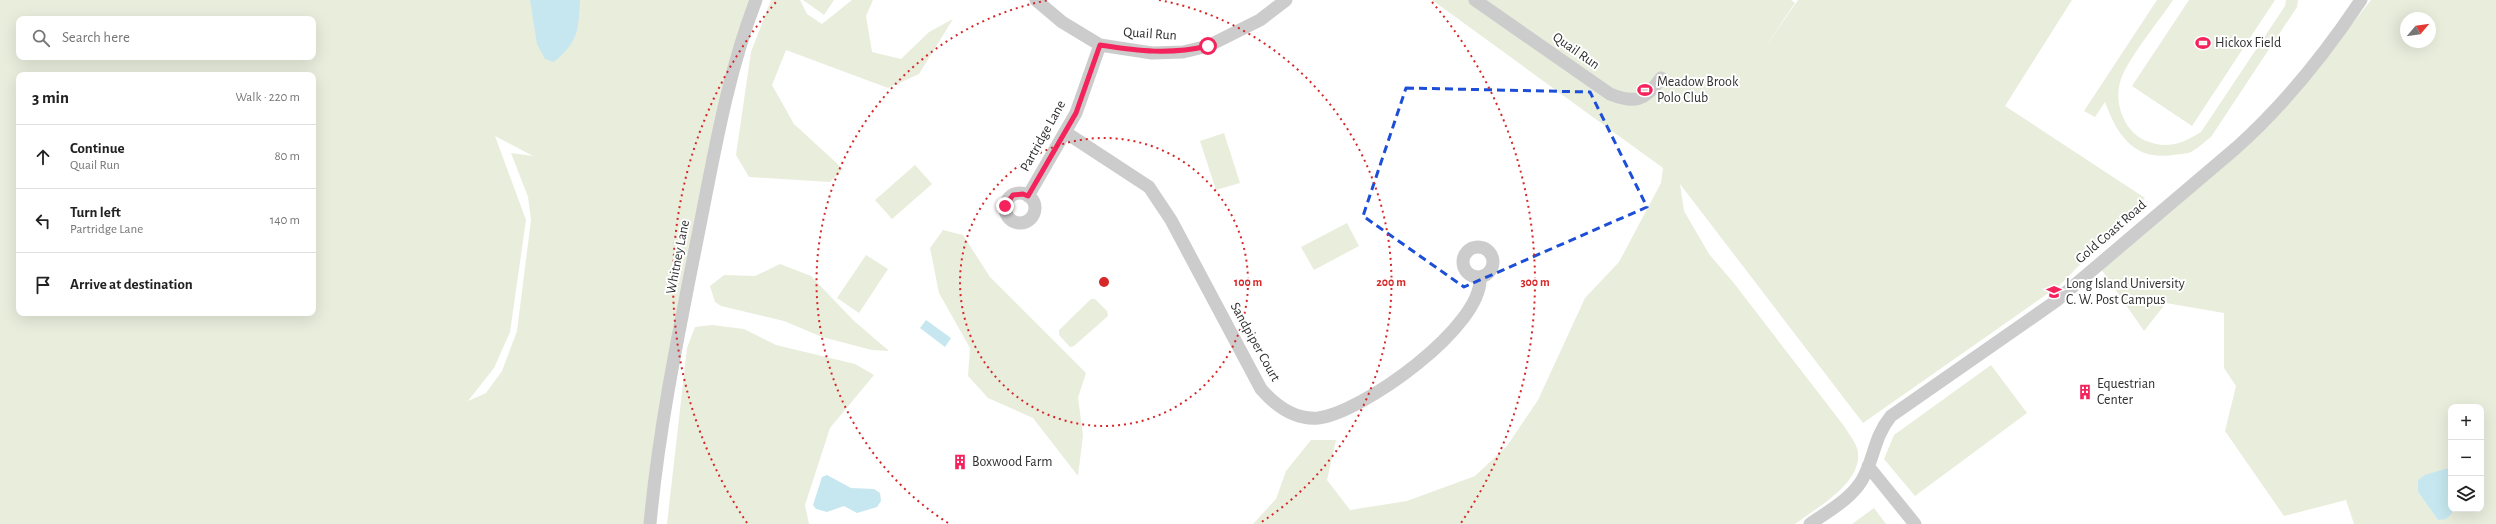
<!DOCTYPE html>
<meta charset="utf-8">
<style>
:root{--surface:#fff;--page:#f6f6f6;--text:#222;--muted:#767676;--line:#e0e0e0}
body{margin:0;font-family:"Alegreya Sans",sans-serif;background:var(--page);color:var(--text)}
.controls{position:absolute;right:12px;bottom:12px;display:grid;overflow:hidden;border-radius:8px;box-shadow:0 4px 16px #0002}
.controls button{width:36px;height:36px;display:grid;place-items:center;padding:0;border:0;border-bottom:1px solid var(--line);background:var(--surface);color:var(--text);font:20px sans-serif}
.compass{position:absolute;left:2400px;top:12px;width:36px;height:36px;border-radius:50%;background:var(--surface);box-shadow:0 4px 16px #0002;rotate:61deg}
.stop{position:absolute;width:12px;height:12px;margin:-9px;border:3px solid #f4235c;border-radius:50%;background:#fff}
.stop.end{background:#f4235c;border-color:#fff;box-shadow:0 1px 4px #0008}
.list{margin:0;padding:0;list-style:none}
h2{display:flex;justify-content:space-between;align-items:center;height:52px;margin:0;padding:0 16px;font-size:17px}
h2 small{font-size:13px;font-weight:400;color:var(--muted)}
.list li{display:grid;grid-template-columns:26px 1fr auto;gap:12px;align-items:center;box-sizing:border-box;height:64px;padding:0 16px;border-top:1px solid var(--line)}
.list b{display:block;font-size:15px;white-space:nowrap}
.list p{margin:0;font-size:13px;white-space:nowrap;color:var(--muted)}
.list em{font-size:13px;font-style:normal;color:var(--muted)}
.icon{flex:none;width:22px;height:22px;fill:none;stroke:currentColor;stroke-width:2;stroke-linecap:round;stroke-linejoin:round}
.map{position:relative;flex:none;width:2496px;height:524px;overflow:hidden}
.search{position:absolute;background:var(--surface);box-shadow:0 4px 16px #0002;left:16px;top:16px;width:300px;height:44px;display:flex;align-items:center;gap:10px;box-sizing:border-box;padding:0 14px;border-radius:8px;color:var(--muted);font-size:15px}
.panel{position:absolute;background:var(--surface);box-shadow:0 4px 16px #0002;left:16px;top:72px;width:300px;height:244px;border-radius:8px}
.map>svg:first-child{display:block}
.green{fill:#e9eddc;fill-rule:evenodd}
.water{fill:#c6e7ef}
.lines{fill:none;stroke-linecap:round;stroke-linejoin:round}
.minor{stroke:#ccc;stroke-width:13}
.route{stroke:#f4235c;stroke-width:5}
.marked{fill:none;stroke:#1d4ed8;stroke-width:3;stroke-dasharray:8 5;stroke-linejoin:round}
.ring{fill:none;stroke:#d62828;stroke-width:2;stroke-dasharray:2 4}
.labels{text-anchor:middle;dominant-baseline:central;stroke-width:4;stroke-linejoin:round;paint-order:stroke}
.street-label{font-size:14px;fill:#2f2f2f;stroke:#fff}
.poi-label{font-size:14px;fill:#2f2f2f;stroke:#fff;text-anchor:start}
.centre{fill:#d62828;stroke:#fff;stroke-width:2}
.ring-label{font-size:12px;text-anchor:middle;font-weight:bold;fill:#d62828;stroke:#fff;stroke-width:4;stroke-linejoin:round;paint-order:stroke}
</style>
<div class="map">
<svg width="2496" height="524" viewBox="0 0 2496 524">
<rect width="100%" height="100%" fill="#fff"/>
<path class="green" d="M0 0H756L741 38 649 524H0ZM19 19H313V57H19ZM19 75H313V313H19ZM495 136 533 156 511 153 528 197 531 220 517 331 502 371 486 393 468 401 494 368 510 332 526 220Z
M771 0H800L807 14 822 24 852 0H873L866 16 872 52 901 59 929 32 953 19 919 74 888 88 786 50 772 85 794 124 843 169 830 182 749 177 736 155 751 52Z
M803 0H834L824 15Z
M1432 0H1791L1795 3 1761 53 1798 0H2072L2005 106 2145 198 2060 285 1863 423 1680 184 1684 211 1709 254 1733 282 1844 426C1848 433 1858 445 1858 453 1861 484 1816 508 1795 524H1253L1276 499 1286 471 1311 440H1336L1327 480 1350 510 1407 501 1475 476 1507 446 1538 400 1585 298 1619 262 1661 183 1663 168Z
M2157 0H2173C2159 21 2134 51 2123 74 2112 97 2121 128 2144 140 2166 150 2182 144 2201 132L2285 6 2286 0H2298L2297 7 2211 137C2204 142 2198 148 2191 152 2186 154 2178 154 2173 155 2134 161 2117 135 2105 102L2095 117 2084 111Z
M2189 0H2275L2192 126 2132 86Z
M2371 0H2496V524H2354L2346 500 2284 516 2225 431 2236 386 2224 368V313L2166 303 2144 331 2101 269 2168 213 2345 33ZM2406 18H2430V42H2406ZM2451 407H2481V509H2455L2438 520 2418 492 2441 470 2451 467Z
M1224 133 1240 183 1216 190 1200 141Z
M915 165 932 184 892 219 875 200Z
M1347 223 1359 246 1314 270 1301 247Z
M943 230 963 235 990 277 1086 373 1078 398 1083 435 1078 476 1033 418 988 398 968 376 970 348 939 293 930 248Z
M866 255 888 269 859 313 837 298Z
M780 264 811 276 853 320 889 351 872 350 822 337 784 321 721 306 715 302 710 286 724 275 755 276Z
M1091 299H1095L1107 311 1108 316 1074 346 1070 347 1059 335V330Z
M712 325 744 329 776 345 855 364 874 375 830 428 805 505 809 524H667L687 348 695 327Z
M1991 365 2027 413 1915 496 1884 459 1894 435Z
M1874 508 1886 524H1852Z"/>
<path class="water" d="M530 0H580C578 31 579 41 554 62L545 59 537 44Z
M926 320 951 338 945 347 920 328Z
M2451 467V509L2455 510 2446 519 2438 520 2418 492V480L2425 475Z
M827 475 851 488 874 489 880 493 881 501 877 507 857 513 844 506 827 512 816 509 813 505 822 477Z"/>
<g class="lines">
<path class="minor" d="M1036 0 1062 22 1100 45 1152 53 1183 52 1208 46 1260 20 1286 0
M1475 0 1610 94C1635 104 1645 101 1661 78
M1065 132 1149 187 1171 220 1261 389C1275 405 1294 420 1318 418 1362 413 1484 326 1480 277
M1005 208a15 15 0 1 1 30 0a15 15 0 1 1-30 0Z
M1028 196 1076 113 1100 45
M1463 262a15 15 0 1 1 30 0a15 15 0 1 1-30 0Z
M1868 466 1915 524
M650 524C659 426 679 331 698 235 714 155 727 75 756 0
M1810 524C1827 512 1851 499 1862 480 1875 458 1873 438 1891 416L2056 301 2236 148C2284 105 2325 54 2361 0"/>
</g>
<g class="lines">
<path class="route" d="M1005 206 1013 195 1023 194 1028 196 1076 113 1100 45C1139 51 1169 55 1208 46"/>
</g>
<path class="marked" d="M1406 88 1590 92 1647 207 1464 287 1363 216Z"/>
<g class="ring">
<circle cx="1104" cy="282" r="144"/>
<path d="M948 523A287 287 0 0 1 1049 0M1159 0A287 287 0 0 1 1260 523"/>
<path d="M747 523A431 431 0 0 1 776 2M1432 2A431 431 0 0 1 1461 523"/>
</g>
<defs>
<g id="stadium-bare" transform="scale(1.2)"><path d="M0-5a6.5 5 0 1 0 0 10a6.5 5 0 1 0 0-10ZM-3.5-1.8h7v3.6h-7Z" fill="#f4235c" stroke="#fff" stroke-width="2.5" paint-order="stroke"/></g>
<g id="university-bare" transform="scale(1.2)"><path d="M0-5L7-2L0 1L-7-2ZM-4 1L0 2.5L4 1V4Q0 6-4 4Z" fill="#f4235c" stroke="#fff" stroke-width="2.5" paint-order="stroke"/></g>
<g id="building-bare" transform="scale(1.2)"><path d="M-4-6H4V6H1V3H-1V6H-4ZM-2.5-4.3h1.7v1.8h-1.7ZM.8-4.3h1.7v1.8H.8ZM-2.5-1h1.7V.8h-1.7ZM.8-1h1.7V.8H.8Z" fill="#f4235c" stroke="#fff" stroke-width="2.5" paint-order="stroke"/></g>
</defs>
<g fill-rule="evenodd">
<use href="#stadium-bare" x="2203" y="43"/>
<use href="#stadium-bare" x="1645" y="90"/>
<use href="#university-bare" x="2054" y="292"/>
<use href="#building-bare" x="2085" y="392"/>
<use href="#building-bare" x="960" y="462"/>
</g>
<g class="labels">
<g class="street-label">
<text transform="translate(1150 34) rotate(4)">Quail Run</text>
<text transform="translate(1576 51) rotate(35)">Quail Run</text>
<text transform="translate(1043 136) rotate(-61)">Partridge Lane</text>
<text transform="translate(2111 232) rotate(-41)">Gold Coast Road</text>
<text transform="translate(678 257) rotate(-79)">Whitney Lane</text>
<text transform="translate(1255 342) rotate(61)">Sandpiper Court</text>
</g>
<g class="poi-label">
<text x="2215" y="43">Hickox Field</text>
<text x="1657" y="82">Meadow Brook<tspan x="1657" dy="16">Polo Club</tspan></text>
<text x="2066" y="284">Long Island University<tspan x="2066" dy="16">C. W. Post Campus</tspan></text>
<text x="2097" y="384">Equestrian<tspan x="2097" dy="16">Center</tspan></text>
<text x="972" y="462">Boxwood Farm</text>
</g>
</g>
<circle cx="1104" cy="282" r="6" class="centre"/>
<g class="ring-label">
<text x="1248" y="286">100 m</text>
<text x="1391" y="286">200 m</text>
<text x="1535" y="286">300 m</text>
</g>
</svg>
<div class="controls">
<button>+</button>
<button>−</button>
<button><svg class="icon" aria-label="layers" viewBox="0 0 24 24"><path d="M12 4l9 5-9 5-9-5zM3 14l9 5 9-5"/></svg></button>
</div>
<svg class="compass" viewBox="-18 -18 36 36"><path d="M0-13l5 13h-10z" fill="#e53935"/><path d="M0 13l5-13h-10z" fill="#767676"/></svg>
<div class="stop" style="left:1208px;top:46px"></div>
<div class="stop end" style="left:1005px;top:206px"></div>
<div class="search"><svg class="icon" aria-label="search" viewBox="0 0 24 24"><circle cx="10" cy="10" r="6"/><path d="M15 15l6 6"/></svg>Search here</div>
<section class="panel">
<h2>3 min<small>Walk · 220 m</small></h2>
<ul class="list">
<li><svg class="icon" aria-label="ahead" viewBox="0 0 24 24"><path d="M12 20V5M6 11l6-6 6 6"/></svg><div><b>Continue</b><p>Quail Run</p></div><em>80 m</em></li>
<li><svg class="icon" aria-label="left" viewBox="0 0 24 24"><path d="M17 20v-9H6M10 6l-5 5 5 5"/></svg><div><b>Turn left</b><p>Partridge Lane</p></div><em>140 m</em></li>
<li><svg class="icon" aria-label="arrive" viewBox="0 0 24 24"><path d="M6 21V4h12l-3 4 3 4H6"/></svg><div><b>Arrive at destination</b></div></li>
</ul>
</section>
</div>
